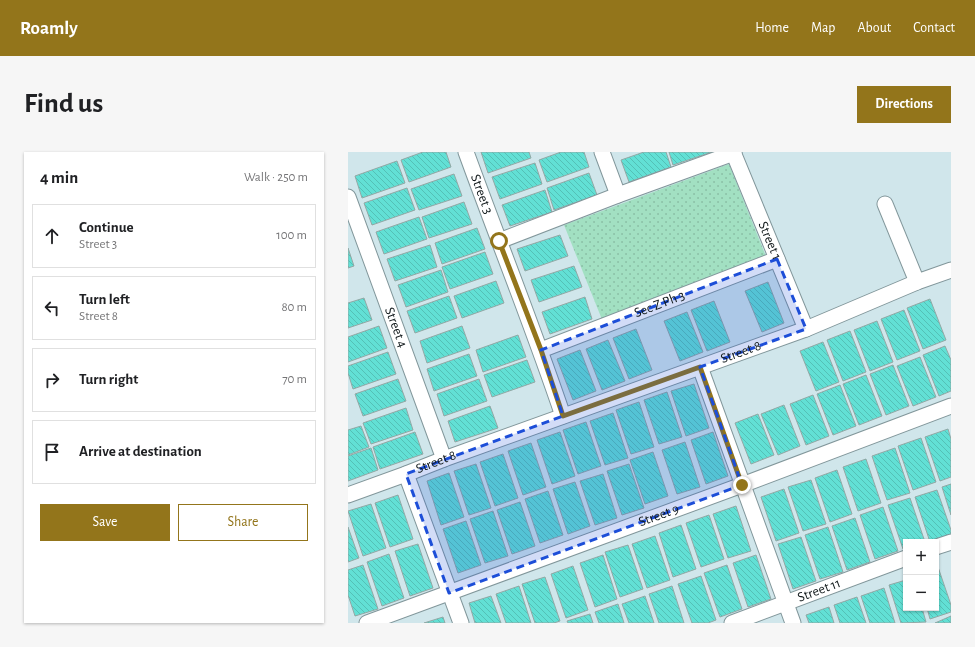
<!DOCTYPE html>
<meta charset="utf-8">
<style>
:root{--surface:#fff;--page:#f6f6f6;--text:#202124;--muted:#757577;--line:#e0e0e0;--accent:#93751b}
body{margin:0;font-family:"Alegreya Sans",sans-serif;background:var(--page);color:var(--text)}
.controls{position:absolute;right:12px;bottom:12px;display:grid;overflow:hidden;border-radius:0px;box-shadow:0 1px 3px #0004}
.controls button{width:36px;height:36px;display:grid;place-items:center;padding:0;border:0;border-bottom:1px solid var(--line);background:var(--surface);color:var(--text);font:20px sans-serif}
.stop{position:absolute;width:12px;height:12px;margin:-9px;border:3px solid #93751b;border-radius:50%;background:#fff}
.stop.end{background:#93751b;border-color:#fff;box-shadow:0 1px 4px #0008}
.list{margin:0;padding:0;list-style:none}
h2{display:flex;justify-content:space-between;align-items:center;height:52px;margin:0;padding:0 16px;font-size:17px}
h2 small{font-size:13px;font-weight:400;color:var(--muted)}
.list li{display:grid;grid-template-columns:26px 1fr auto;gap:12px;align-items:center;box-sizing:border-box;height:64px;margin:0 8px 8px;padding:0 8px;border:1px solid var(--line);border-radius:0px}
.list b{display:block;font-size:15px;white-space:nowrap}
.list p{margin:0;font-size:13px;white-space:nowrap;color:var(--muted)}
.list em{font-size:13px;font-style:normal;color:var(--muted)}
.actions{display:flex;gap:8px;padding:12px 16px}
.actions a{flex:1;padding:9px 0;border:1px solid var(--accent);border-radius:0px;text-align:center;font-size:14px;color:var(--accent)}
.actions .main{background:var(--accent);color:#fff}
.icon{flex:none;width:22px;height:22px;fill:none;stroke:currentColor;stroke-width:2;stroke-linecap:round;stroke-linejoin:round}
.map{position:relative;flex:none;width:603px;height:471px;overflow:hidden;border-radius:0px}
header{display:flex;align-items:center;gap:24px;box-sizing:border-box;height:56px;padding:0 20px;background:var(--accent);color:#fff}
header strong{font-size:19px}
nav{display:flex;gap:22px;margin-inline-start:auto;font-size:14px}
.intro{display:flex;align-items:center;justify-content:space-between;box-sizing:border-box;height:96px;padding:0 24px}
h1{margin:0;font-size:28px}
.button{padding:10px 18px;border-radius:0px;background:var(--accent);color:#fff;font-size:14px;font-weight:700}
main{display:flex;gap:24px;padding:0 24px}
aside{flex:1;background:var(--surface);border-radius:0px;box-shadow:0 1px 3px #0004}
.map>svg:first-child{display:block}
.park{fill:url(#park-dots)}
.building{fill:url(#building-back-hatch);stroke:#92a8a5}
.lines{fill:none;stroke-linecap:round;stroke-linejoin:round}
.street-casing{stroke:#82979b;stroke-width:17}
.street{stroke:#fff;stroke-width:15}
.route{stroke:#93751b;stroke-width:5}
.marked{fill:#1d4ed8;fill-opacity:0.2;stroke:#1d4ed8;stroke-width:3;stroke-dasharray:8 5;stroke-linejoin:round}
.labels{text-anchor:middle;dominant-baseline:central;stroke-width:3.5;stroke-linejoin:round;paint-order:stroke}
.street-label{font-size:14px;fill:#11191b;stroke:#d0e6eb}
</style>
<header>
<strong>Roamly</strong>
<nav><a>Home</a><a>Map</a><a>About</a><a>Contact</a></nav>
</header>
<div class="intro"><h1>Find us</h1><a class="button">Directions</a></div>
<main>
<aside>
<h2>4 min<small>Walk · 250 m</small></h2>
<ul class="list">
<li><svg class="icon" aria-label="ahead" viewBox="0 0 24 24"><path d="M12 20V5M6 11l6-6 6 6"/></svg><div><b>Continue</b><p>Street 3</p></div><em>100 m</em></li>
<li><svg class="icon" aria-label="left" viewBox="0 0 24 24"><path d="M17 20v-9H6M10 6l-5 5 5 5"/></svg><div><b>Turn left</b><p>Street 8</p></div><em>80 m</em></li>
<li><svg class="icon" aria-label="right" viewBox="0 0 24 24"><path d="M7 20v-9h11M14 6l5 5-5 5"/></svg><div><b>Turn right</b></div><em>70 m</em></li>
<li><svg class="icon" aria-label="arrive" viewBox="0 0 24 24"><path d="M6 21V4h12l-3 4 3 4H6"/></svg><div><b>Arrive at destination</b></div></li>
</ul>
<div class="actions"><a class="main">Save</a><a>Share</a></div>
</aside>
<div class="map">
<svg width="603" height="471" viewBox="0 0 603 471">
<defs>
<pattern id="park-dots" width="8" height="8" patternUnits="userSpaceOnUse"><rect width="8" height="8" fill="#a2e0c2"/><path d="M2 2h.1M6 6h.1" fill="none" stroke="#8ac0a6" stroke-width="1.8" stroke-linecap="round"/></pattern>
<pattern id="building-back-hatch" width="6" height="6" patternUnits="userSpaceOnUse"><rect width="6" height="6" fill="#62e0d5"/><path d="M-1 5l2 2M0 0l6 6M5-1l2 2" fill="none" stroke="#54c0b6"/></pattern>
</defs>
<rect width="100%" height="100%" fill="#d0e6eb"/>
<path class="park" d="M381 12 419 107 255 170 216 73Z"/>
<path class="building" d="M75 0H98L103 15 61 30 53 8Z
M133 0H181L183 6 140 21Z
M213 0H236L241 15 199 30 191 8Z
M296 0H318L323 15 281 30 273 8Z
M321 0H364L325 13Z
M49 9 57 31 14 46 7 24Z
M187 11 194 32 152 47 144 25Z
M241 21 249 43 206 58 199 36Z
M106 22 114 44 71 58 63 37Z
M59 36 67 58 24 73 16 51Z
M197 38 204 60 162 74 154 53Z
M116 50 124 72 81 86 74 65Z
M71 65 79 87 36 102 28 80Z
M129 76 137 97 94 112 87 91Z
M212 83 220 104 177 119 169 97Z
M82 93 89 115 47 129 39 107Z
M0 96 6 114 0 116Z
M137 100 145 122 102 137 94 115Z
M226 114 234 135 191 150 183 128Z
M93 118 100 140 58 155 50 133Z
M148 129 156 151 114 166 106 144Z
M420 130 436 171 414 180 397 139Z
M101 144 109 166 67 181 59 159Z
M237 145 244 167 202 182 194 160Z
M16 146 24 168 0 176V151Z
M582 147 598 188 575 197 559 156Z
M366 149 382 190 359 199 343 158Z
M556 158 572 199 549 208 533 167Z
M339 160 355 200 332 209 316 169Z
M529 169 545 210 522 219 506 178Z
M31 174 39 196 0 210V185Z
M114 174 122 196 79 211 72 189Z
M288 177 304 218 281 227 265 186Z
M502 179 518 220 495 229 479 188Z
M170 183 178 205 135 220 128 198Z
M260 188 277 229 254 238 238 197Z
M475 190 491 230 468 239 452 199Z
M597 194 603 208V239L591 244 575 203Z
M232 198 248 239 225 248 209 207Z
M40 200 48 222 5 237 0 221V214Z
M121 202 129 224 86 239 79 217Z
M572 205 588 245 565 254 549 214Z
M179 208 187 230 144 245 136 223Z
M545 213 561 254 538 263 522 222Z
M518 223 534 264 511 273 495 232Z
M50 227 58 249 15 264 7 242Z
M131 227 139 249 96 264 89 242Z
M346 232 361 276 338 284 323 239Z
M492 233 508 274 485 283 469 242Z
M319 240 334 285 311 292 296 248Z
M465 243 481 284 458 293 442 252Z
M291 250 306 295 283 302 268 258Z
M436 253 452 294 430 303 413 262Z
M142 254 150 276 107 290 100 269Z
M58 256 65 278 23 292 15 271Z
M265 261 280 306 257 313 242 269Z
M410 262 426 303 403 312 387 271Z
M238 270 253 314 230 322 215 278Z
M13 274 21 295 0 303V278Z
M600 277 603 287V325L592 329 577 285Z
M67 280 75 302 32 317 25 295Z
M212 280 227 324 204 332 189 288Z
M365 280 380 324 358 332 343 288Z
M573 286 588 330 565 338 550 294Z
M337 290 352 335 329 342 314 298Z
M183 291 198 335 175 343 160 299Z
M23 296 30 318 0 329V304Z
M547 296 562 341 539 348 524 304Z
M305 300 320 344 297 352 282 308Z
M155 302 170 346 147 354 132 310Z
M518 307 533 351 510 359 495 315Z
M128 312 143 356 121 363 106 319Z
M281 312 296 356 274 363 259 319Z
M489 318 504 362 482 370 467 326Z
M101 321 116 365 93 373 79 329Z
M255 322 269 366 247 373 232 329Z
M463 328 478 372 455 379 440 335Z
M227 330 242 374 220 382 205 337Z
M603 332V363L594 335Z
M436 337 451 381 428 389 413 345Z
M589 338 603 378V382L582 390 567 345Z
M200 339 215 383 192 391 177 347Z
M50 343 65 387 42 395 27 351Z
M562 346 577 390H558V396L555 397 540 353Z
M172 350 187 394 164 402 149 358Z
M23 352 38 396 15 404 0 359Z
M388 354 403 399 380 406 365 362Z
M535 355 550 399 527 407 512 363Z
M145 359 160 404 137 411 122 367Z
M361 363 376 407 353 415 338 371Z
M507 366 522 410 499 418 484 374Z
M118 369 133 413 110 421 95 377Z
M333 373 348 417 325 425 311 381Z
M0 375 11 406 0 410Z
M480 375 495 420 472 427 457 383Z
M307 384 322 428 299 436 284 392Z
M453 385 468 429 445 437 430 392Z
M70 392 85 436 62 444 47 399Z
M280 393 295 437 272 445 257 400Z
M41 402 56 446 34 454 19 410Z
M255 403 269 447 247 455 232 411Z
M408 403 423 447 400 455 385 411Z
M15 413 30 457 7 464 0 443V418Z
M379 413 394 457 372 465 356 421Z
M225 414 240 458 218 466 203 422Z
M590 415 603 453V460L582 467 579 456H588V416Z
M353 424 368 468 360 471H344L330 432Z
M197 425 212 469 206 471H187L174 432Z
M558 428V456H574L578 470 553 471 541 433Z
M171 434 183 471H158L148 442Z
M324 434 336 471H311L301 442Z
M536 436 547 471H522L513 444Z
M143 444 153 471H127L121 451Z
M297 444 306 471H281L274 452Z
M509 445 518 471H492L486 453Z
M270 452 276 471H251L247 460Z
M481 455 486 471H461L458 463Z
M242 462 245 471H220L219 469Z
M603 464V471H587Z
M95 465 97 471H76Z"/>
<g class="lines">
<g class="street-casing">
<g id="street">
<path id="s1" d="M118 0C150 88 185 175 215 264"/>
<path d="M254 0 270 43"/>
<path id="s2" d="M385 0 458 177"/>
<path id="s3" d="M0 45 96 307"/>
<path d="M537 52 569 130"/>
<path d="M151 89 270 43 386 1"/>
<path id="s4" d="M193 198 429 107"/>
<path d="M352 215 445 471"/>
<path d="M58 322 113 471"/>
<path id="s5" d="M0 343 58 322 96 307 458 177 569 130 603 118"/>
<path d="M588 395 603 390"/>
<path id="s6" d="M19 471 394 333 603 254"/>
<path id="s7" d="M384 471 558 406"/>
</g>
</g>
<use href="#street" class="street"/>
</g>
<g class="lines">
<path class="route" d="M151 89 193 198 215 264 352 215 394 333"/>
</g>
<path class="marked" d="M429 107 458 177 352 215 394 333 101 441 58 322 215 264 193 198Z"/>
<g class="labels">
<g class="street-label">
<text stroke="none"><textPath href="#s1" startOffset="45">Street 3</textPath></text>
<text stroke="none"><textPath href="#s2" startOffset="96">Street 1</textPath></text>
<text stroke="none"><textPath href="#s4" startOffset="127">Sec Z Ph 3</textPath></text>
<text stroke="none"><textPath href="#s3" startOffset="139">Street 4</textPath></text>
<text stroke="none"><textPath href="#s5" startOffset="418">Street 8</textPath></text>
<text stroke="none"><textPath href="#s5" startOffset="94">Street 8</textPath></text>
<text stroke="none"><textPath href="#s6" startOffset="311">Street 9</textPath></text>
<text stroke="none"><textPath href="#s7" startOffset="93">Street 11</textPath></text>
</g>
</g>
</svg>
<div class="controls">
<button>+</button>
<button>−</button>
</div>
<div class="stop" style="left:151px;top:89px"></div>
<div class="stop end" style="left:394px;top:333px"></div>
</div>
</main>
